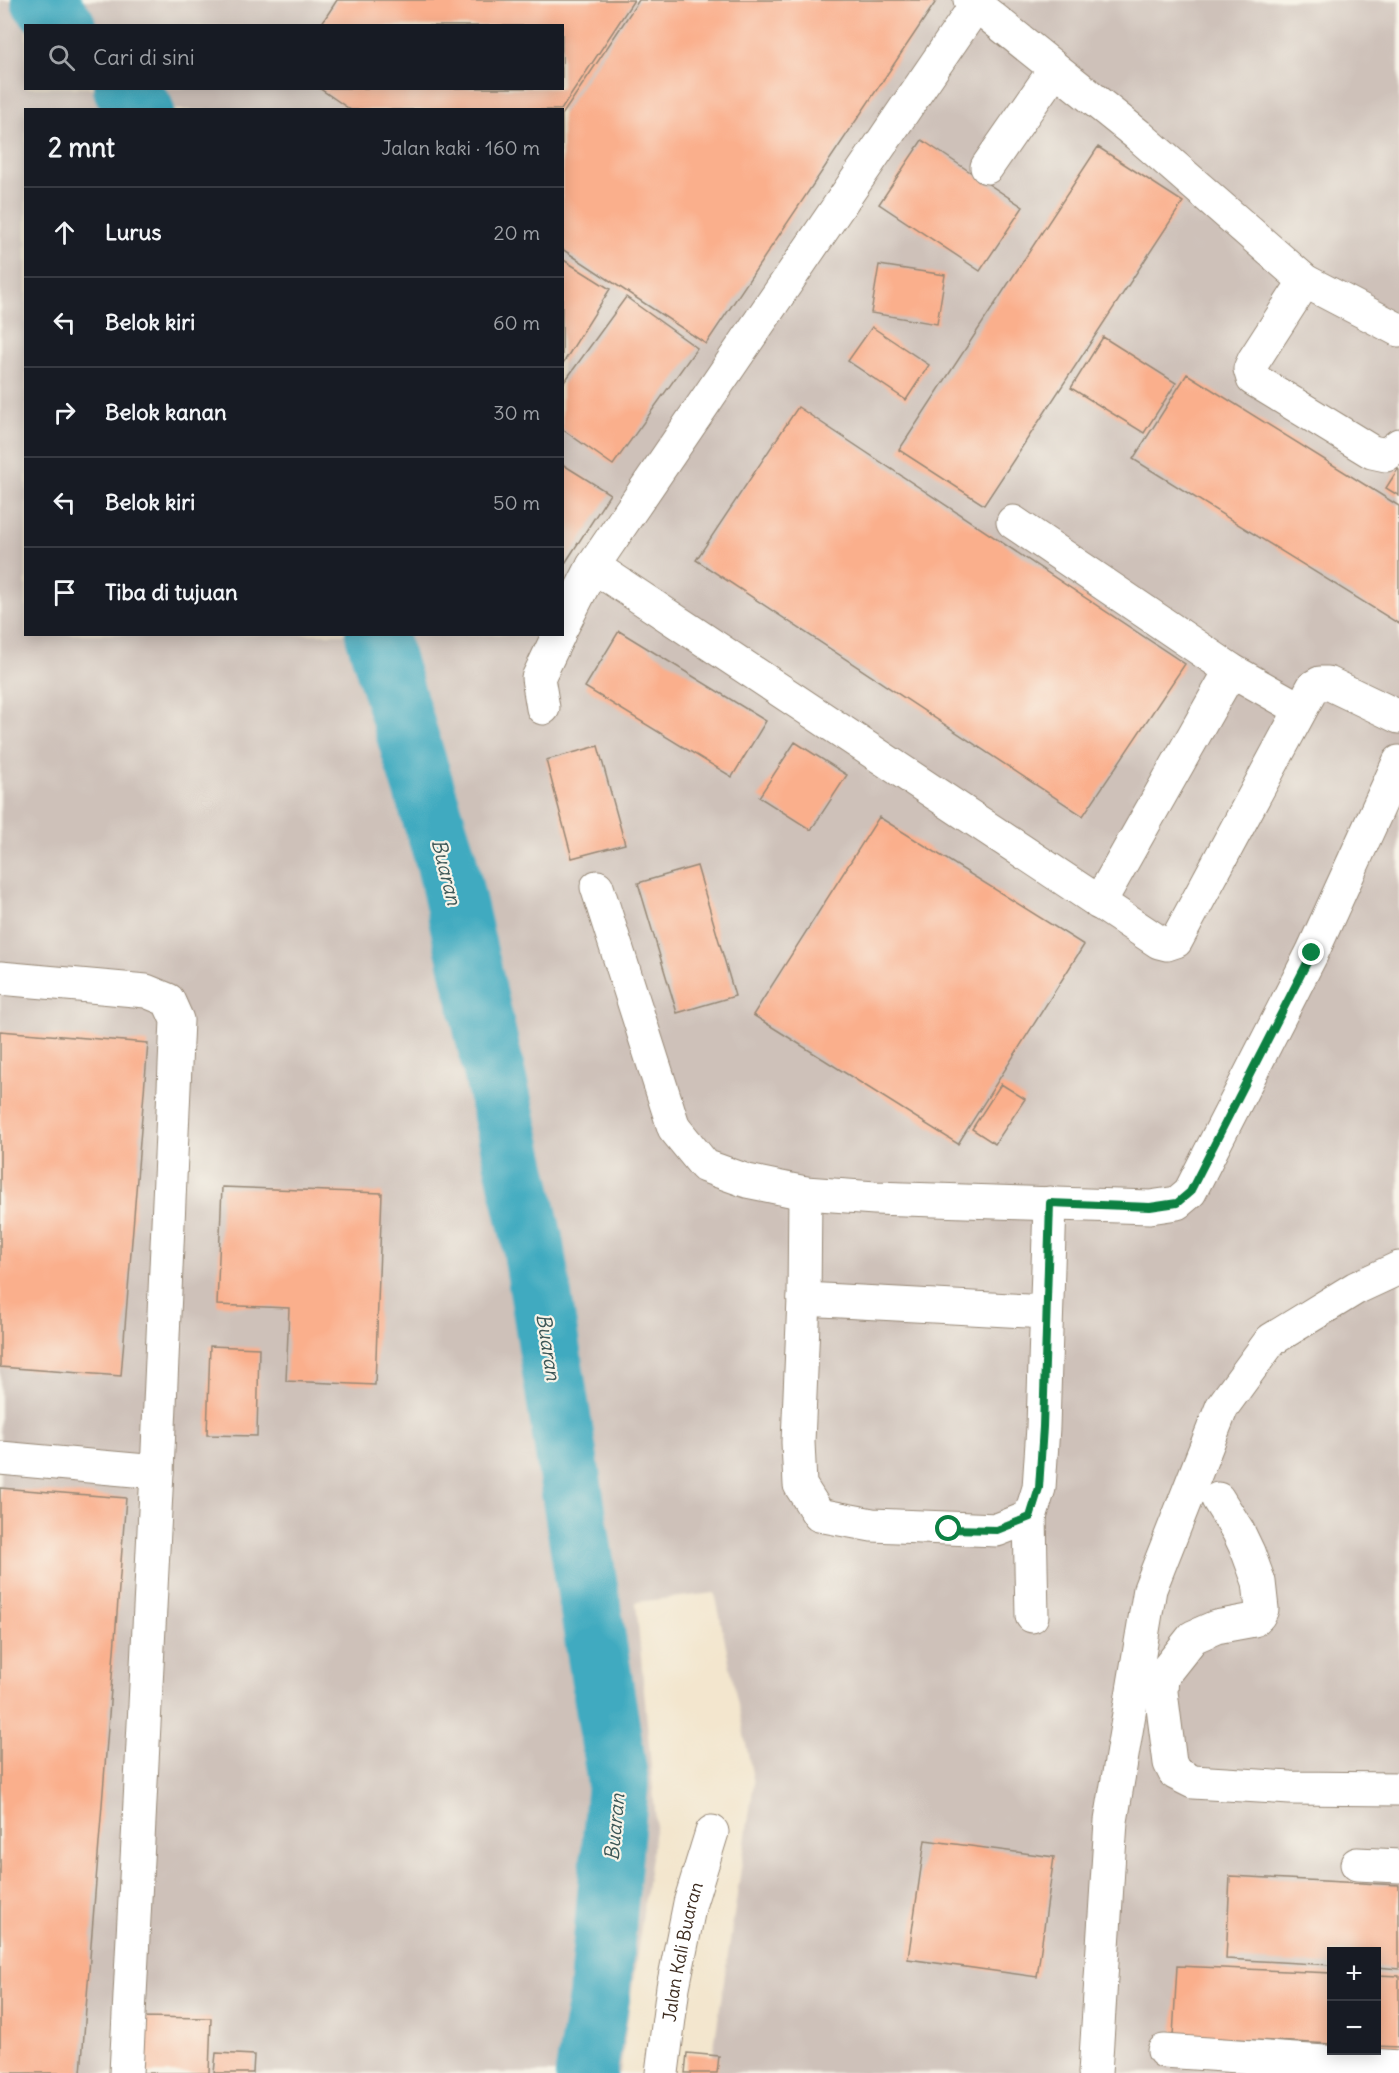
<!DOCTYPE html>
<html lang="id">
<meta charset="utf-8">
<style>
:root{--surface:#171b24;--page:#20242c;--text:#f1f3f6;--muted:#9ea1a6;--line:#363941}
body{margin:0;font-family:Delius,sans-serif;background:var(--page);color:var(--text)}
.controls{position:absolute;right:18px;bottom:18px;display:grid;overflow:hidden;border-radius:0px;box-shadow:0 3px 15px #0003}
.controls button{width:54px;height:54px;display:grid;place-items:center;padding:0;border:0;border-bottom:2px solid var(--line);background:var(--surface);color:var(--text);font:30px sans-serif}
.stop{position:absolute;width:18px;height:18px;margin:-14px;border:4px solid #0b8043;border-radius:50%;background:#fff}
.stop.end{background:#0b8043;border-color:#fff;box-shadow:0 2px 6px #0008}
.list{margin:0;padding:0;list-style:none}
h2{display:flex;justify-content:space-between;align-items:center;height:78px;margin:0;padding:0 24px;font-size:26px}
h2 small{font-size:20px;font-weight:400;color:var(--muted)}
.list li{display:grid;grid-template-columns:39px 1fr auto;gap:18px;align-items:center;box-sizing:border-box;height:90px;padding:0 24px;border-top:2px solid var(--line)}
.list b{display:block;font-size:22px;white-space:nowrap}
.list em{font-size:20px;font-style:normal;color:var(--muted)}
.icon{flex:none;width:33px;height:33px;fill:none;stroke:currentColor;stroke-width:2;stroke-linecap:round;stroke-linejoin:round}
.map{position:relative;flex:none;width:1399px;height:2073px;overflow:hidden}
.search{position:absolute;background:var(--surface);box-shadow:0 3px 15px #0003;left:24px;top:24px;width:540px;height:66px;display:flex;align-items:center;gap:15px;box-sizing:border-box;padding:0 21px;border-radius:0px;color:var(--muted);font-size:22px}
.panel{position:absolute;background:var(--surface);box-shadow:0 3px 15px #0003;left:24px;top:108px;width:540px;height:528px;border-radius:0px}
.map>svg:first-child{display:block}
.industrial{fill:#cec1b9;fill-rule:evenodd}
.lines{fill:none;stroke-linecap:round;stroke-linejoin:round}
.river{stroke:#40aac0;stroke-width:62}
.building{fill:#faaf8c}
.minor-casing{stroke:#978876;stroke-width:35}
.minor{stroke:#fff;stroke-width:33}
.route{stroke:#0b8043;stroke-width:8}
.labels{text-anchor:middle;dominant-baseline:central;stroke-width:4.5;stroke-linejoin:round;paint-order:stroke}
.street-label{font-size:18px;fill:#3b2a1e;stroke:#f7f3e8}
.water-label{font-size:20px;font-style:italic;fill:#3d5757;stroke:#f7f3e8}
</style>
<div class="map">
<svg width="1399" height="2073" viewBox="0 0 1399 2073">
<rect width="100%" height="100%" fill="#f7f3e8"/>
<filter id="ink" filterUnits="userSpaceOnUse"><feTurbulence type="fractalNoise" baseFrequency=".0167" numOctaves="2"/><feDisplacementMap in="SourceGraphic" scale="12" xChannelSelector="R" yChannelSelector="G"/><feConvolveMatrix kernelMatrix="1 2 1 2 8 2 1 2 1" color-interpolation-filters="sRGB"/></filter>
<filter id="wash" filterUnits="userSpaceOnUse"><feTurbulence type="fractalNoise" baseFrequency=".008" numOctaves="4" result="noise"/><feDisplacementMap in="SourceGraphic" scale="24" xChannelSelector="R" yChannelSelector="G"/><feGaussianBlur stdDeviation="1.35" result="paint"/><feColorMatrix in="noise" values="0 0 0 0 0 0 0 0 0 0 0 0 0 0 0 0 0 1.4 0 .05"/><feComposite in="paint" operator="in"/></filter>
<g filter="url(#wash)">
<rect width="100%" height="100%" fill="#f3e6ce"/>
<path class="industrial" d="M0 0H1399V2073H710L754 1783 715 1593 636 1602 656 1822 620 2073H0ZM26 26H562V88H26ZM26 110H562V634H26ZM1332 1952H1376V2050H1332Z"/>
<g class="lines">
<path class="river" d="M42 0 65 26
M124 88 143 110
M376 634 446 860 532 1239 618 1783 599 1997 586 2073"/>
</g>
<g id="blocks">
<path class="building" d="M337 0H634L561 110H351L319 88H562V26H320Z
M639 0H937L706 344 562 249V115Z
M922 140 1023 207 980 271 879 204Z
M1098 147 1183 202 984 505 899 450Z
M562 259 610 289 562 365Z
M879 265 945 275 937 324 871 313Z
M626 297 697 348 613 465 562 429V385Z
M872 327 929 365 906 400 848 361Z
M1103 337 1176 383 1144 433 1071 388Z
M1187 374 1399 506V624L1133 459Z
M798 407 1185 664 1083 816 696 560Z
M562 464 610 494 562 568Z
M1398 469 1399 470V496L1386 488Z
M619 631 766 721 732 777 585 687Z
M795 742 847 775 811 830 759 797Z
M598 746 625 844 572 858 546 760Z
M879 817 1084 945 958 1144 753 1015Z
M697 866 735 996 677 1013 638 883Z
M0 1031 148 1043 121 1376 0 1367Z
M1001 1084 1025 1099 995 1144 972 1129Z
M222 1187 382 1193 375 1385 286 1381 289 1308 217 1305Z
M210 1346 259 1348 257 1436 207 1435Z
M0 1488 126 1498 81 2073H0Z
M925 1840 1054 1857 1037 1977 908 1959Z
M1230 1876 1399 1885V1969L1377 1967V1952H1332V1965L1226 1959Z
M1177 1966 1332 1973V2044L1173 2036Z
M1377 1975 1399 1976V2047L1377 2046Z
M136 2017 211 2018 209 2073H134Z
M216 2053 254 2055 253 2073H214Z
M687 2053 719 2056 717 2073H685Z"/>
</g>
</g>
<g filter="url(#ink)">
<use href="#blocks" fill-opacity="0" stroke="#978876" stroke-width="1.5"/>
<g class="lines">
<g class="minor-casing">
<g id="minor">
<path d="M970 0 1138 135 1305 281 1399 330"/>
<path d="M987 167 1055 69"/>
<path d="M1305 281 1254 360 1250 369 1253 379 1372 452 1386 455 1399 445"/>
<path d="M1013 522 1231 670 1300 709"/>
<path d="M593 566 1159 942 1167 944 1176 941 1313 687 1320 683H1328L1399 717"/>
<path d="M562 627 593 566 976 5"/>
<path d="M543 708 538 678 559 634"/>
<path d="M597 887 674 1128 705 1166 747 1181 805 1193 875 1198 1150 1207 1177 1203 1190 1192 1312 953 1399 762"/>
<path d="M1099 903 1231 670"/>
<path d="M0 978 146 991 168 1000 177 1020 157 1472 126 2073"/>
<path d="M805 1193 804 1299 798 1442 800 1485 819 1515 872 1525 997 1530 1030 1517 1039 1488 1043 1427 1050 1203"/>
<path d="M804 1299 1046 1312"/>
<path d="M0 1458 157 1472"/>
<path d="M1218 1499 1238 1531 1248 1552 1259 1582 1262 1609 1259 1615 1254 1620 1216 1627 1193 1637 1162 1676 1161 1692 1170 1763 1175 1773 1193 1782 1290 1788 1399 1789"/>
<path d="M1030 1517 1032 1616"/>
<path d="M1357 1864 1399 1866"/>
<path d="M1164 2051 1399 2067"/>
<path id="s1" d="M662 2073 673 1987 690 1903 712 1832"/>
<path d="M1095 2073 1111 1821 1150 1589 1222 1407 1271 1340 1356 1288 1399 1268"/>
</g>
</g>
<use href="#minor" class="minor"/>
</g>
</g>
<g class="lines" filter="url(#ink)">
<path class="route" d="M949 1529 997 1530 1030 1517 1039 1488 1043 1427 1050 1203 1150 1207 1177 1203 1190 1192 1312 953"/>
</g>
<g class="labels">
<g class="street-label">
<text stroke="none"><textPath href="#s1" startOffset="123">Jalan Kali Buaran</textPath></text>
</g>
<g class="water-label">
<text transform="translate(447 872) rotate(76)">Buaran</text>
<text transform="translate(549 1347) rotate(81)">Buaran</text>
<text transform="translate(614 1827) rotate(-85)">Buaran</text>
</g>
</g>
</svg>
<div class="controls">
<button>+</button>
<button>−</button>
</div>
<div class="stop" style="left:949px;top:1529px"></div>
<div class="stop end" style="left:1312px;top:953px"></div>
<div class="search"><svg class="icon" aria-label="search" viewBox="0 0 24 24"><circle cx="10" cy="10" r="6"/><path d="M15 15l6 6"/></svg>Cari di sini</div>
<section class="panel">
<h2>2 mnt<small>Jalan kaki · 160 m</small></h2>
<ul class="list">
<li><svg class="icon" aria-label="ahead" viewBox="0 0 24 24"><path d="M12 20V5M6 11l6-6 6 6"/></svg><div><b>Lurus</b></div><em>20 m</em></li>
<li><svg class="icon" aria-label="left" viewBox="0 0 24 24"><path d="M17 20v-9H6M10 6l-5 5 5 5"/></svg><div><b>Belok kiri</b></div><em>60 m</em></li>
<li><svg class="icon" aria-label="right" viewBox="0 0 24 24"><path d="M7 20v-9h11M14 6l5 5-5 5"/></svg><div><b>Belok kanan</b></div><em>30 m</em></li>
<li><svg class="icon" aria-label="left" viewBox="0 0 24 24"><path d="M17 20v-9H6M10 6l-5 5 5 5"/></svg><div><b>Belok kiri</b></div><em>50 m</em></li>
<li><svg class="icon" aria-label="arrive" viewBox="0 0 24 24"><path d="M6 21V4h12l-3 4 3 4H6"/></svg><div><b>Tiba di tujuan</b></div></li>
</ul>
</section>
</div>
